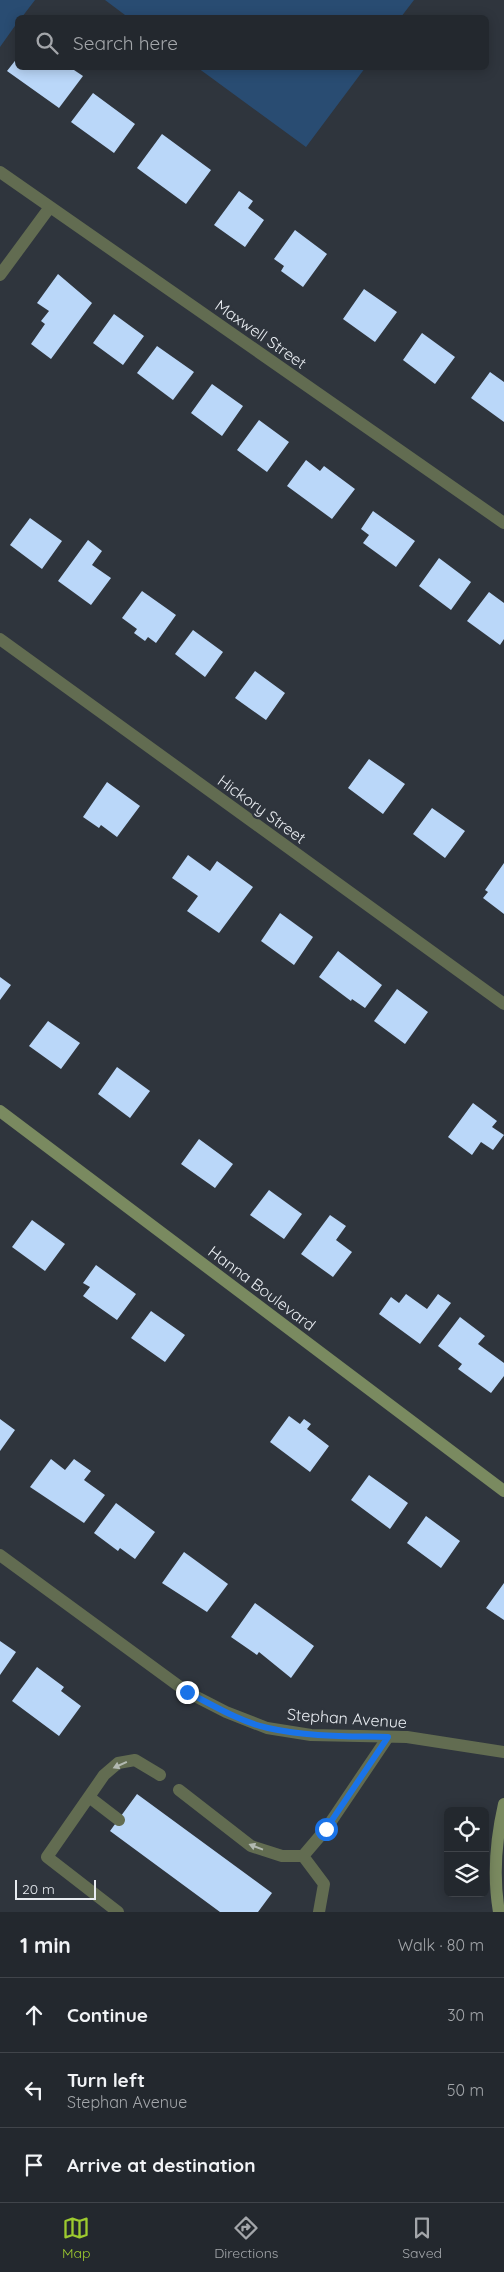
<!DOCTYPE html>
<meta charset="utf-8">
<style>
:root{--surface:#23282e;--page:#2f343a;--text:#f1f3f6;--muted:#a3a6aa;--line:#40444a;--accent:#9dca2f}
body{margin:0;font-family:Quicksand,sans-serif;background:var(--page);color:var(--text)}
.controls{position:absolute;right:15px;bottom:15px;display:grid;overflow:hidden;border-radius:8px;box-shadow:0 2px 12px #0003}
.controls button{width:45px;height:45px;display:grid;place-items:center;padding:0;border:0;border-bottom:1px solid var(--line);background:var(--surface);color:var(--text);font:25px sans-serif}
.scale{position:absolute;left:15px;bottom:12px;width:81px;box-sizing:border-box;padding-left:5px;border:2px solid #e8ecf1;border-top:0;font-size:14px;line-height:18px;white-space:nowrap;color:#e8ecf1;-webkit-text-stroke:4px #2f353d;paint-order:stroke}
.stop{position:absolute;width:15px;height:15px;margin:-11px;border:4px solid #1a73e8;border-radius:50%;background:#fff}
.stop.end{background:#1a73e8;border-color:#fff;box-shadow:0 1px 5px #0008}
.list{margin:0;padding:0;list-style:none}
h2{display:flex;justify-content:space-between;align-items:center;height:65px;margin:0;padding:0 20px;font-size:21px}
h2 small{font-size:16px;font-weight:400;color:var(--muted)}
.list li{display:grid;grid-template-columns:32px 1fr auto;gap:15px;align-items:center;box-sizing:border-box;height:75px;padding:0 20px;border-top:1px solid var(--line)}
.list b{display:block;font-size:19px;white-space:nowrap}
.list p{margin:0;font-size:16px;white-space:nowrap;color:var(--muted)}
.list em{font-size:16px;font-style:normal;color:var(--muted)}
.icon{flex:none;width:28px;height:28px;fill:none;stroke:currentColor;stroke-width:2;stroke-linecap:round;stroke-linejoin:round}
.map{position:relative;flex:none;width:504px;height:1912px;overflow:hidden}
.search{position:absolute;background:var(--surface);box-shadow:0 2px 12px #0003;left:15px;right:15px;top:15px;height:55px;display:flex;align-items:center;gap:12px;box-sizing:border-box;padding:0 18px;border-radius:8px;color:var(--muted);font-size:19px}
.sheet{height:290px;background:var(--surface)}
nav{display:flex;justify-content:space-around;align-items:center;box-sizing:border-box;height:70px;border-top:1px solid var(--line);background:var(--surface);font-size:14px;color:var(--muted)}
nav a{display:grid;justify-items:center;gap:2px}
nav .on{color:var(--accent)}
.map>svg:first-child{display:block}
.green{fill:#294c72}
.building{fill:#bad7f9}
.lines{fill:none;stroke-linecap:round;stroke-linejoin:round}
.lane{stroke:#626c51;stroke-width:12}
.street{stroke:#626c51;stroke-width:12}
.secondary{stroke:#7a8a60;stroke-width:12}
.oneway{fill:#b2b9b1}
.route{stroke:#1a73e8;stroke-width:6}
.labels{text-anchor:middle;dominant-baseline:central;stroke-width:5;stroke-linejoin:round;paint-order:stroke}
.street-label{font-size:16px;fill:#e8ecf1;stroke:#2f353d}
</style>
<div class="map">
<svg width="504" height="1912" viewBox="0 0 504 1912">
<rect width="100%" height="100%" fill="#2f353d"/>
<path class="green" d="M0 0H35L22 17 18 18 17 23 0 47Z
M105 0H414L401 17 129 18Z
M198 68H365L306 147Z"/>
<path class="building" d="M18 57V68H71L83 76 59 108 7 71Z
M93 93 135 124 114 153 71 122Z
M162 134 211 170 186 204 137 168Z
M239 191 253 201 248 208 264 220 245 247 214 225Z
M295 230 327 254 303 287 281 271 284 266 274 259Z
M58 274 92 303 51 359 31 344 45 324 41 321 49 311 37 303Z
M364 289 397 312 375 342 343 319Z
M114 314 144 336 123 365 93 343Z
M422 333 455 357 435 384 403 360Z
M157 346 194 372 173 400 137 373Z
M490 372 504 382V422L471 398Z
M212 384 243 406 222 436 191 413Z
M259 420 289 442 267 472 237 450Z
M306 460 320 471 324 466 355 489 332 519 287 486Z
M373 511 415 541 396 567 363 543 369 535 361 529Z
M30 518 62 541 42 569 10 545Z
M88 540 102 551 92 565 111 578 91 605 58 581Z
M439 558 471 582 451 610 419 586Z
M142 591 176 615 156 643 148 637 145 641 134 633 137 629 122 618Z
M489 592 504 603V639L500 645 467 621Z
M193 630 223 652 205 677 175 654Z
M255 671 285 693 266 720 235 698Z
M369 759 405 784 383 814 348 788Z
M107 782 140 806 117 837 101 825 99 828 83 817Z
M432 808 465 831 445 858 413 834Z
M188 855 210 871 217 861 253 887 219 933 187 911 198 896 172 878Z
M504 863V914L483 898 488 892 485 890Z
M280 913 313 937 294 965 261 941Z
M338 951 382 985 365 1008 352 999 351 1001 319 977Z
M0 977 11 985 0 1000Z
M397 989 428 1012 405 1044 374 1021Z
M48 1021 80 1043 61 1069 29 1046Z
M117 1067 150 1091 130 1118 98 1094Z
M473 1103 497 1121 492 1127 504 1135 493 1150 481 1142 472 1155 448 1137Z
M199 1139 233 1164 215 1188 181 1164Z
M269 1190 302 1214 284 1239 250 1215Z
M330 1215 346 1226 336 1240 352 1252 333 1277 301 1254Z
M32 1220 65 1244 45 1271 12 1247Z
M96 1265 136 1294 117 1320 83 1296 90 1287 83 1283Z
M406 1294 427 1309 438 1294 451 1303 420 1344 379 1314 391 1297 399 1303Z
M151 1311 185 1335 165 1362 131 1338Z
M460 1317 485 1336 478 1344 504 1363V1376L491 1393 458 1369 462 1364 438 1346Z
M289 1416 300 1424 304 1419 311 1424 307 1429 329 1446 310 1472 270 1442Z
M0 1419 15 1430 0 1451Z
M51 1459 65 1470 74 1459 91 1471 84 1480 105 1495 84 1523 30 1487Z
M369 1475 408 1503 390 1529 351 1500Z
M116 1503 155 1532 135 1559 120 1548 118 1551 94 1533Z
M426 1516 460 1541 441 1568 407 1543Z
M184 1552 228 1584 207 1612 162 1583Z
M504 1583V1620L486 1608Z
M255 1603 314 1646 291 1678 259 1652 257 1655 231 1637Z
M0 1641 16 1652 0 1675Z
M37 1667 64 1687 61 1691 81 1706 59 1736 12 1701Z
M137 1794 272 1893 258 1912H220L110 1831Z"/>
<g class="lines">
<path class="lane" d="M179 1790 251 1846 282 1856H303L326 1829 388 1737
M89 1797 119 1820
M303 1856 324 1884 319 1912
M118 1912 47 1857 104 1775 118 1763 135 1760 160 1775"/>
<path class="street" d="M0 172 504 523
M0 275 50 207
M0 639 504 1004
M0 1555 187 1692 226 1712 267 1728 311 1735 407 1737 504 1752"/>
<path class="secondary" d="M0 1111 504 1491
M499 1912C493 1877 496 1839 504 1804"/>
</g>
<defs><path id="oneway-solid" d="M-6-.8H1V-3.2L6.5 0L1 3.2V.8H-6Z" transform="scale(1.25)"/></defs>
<g class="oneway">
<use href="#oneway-solid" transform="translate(120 1765) rotate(156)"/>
<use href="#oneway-solid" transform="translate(256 1847) rotate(-159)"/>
</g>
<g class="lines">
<path class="route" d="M187 1692C213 1705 240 1722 268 1728 308 1737 348 1736 388 1737L326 1829"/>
</g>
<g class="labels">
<g class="street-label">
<text transform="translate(261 334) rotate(35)">Maxwell Street</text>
<text transform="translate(262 809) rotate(36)">Hickory Street</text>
<text transform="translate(262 1288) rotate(37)">Hanna Boulevard</text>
<text transform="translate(347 1718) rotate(4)">Stephan Avenue</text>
</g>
</g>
</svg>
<div class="controls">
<button><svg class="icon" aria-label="locate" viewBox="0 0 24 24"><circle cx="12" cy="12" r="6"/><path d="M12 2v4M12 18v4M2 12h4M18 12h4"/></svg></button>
<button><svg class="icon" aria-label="layers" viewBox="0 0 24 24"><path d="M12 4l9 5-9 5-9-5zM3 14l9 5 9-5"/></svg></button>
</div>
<div class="scale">20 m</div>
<div class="stop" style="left:326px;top:1829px"></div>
<div class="stop end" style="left:187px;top:1692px"></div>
<div class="search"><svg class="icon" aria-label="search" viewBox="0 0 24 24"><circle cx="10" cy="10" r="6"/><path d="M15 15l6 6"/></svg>Search here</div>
</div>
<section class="sheet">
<h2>1 min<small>Walk · 80 m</small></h2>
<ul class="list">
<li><svg class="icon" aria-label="ahead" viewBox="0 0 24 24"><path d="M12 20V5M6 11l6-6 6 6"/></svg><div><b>Continue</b></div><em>30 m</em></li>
<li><svg class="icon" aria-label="left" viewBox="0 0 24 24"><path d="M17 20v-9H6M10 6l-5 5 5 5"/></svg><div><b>Turn left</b><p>Stephan Avenue</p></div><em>50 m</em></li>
<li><svg class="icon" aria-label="arrive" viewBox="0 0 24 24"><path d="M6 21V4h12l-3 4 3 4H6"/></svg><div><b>Arrive at destination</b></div></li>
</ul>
</section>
<nav>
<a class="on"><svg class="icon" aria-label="map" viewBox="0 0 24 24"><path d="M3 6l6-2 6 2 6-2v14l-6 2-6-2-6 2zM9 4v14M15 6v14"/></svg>Map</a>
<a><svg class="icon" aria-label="directions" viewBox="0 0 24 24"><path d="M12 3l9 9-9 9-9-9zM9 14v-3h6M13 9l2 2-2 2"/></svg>Directions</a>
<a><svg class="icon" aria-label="saved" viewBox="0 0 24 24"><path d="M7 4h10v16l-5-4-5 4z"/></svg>Saved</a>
</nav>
